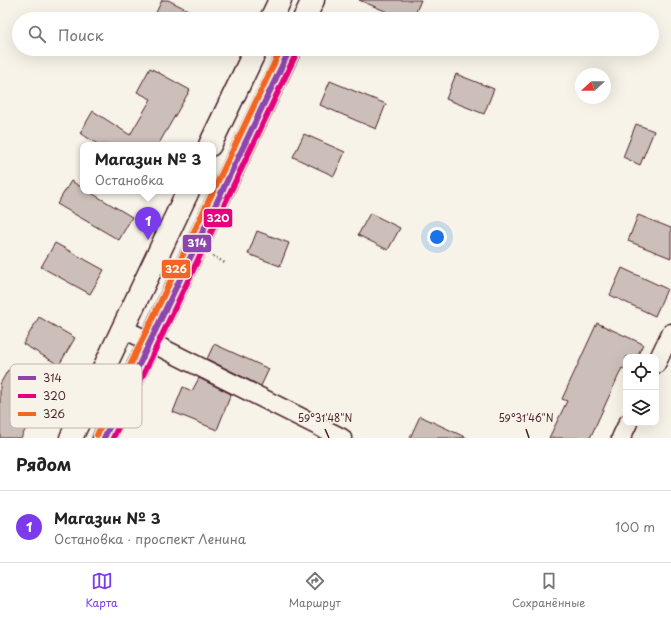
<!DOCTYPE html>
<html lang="ru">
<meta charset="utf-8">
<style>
:root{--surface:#fff;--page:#f6f6f6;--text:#222;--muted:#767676;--line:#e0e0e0;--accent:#7c3aed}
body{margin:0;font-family:"Playpen Sans",sans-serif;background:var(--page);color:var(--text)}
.controls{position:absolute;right:12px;bottom:12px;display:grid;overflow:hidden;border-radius:8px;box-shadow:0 4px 16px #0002}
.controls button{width:36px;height:36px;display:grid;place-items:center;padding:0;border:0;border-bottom:1px solid var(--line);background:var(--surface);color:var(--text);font:20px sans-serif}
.compass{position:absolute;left:575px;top:68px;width:36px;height:36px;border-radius:50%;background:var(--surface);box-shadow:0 4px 16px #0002;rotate:249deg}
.you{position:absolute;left:437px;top:237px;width:14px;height:14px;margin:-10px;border:3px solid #fff;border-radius:50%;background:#1a73e8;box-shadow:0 0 0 6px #1a73e833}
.badge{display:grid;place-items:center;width:26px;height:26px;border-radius:50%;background:var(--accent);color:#fff;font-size:13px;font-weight:700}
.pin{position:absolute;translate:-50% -33px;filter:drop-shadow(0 1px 2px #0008)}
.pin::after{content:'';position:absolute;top:21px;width:14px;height:12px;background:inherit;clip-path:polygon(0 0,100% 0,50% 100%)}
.popup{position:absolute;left:80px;top:142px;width:136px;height:52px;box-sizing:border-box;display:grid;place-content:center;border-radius:8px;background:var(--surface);filter:drop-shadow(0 1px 3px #0005);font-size:13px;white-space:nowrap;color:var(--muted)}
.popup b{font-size:15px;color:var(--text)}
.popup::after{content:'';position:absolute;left:50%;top:100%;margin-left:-8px;border:8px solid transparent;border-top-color:var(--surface)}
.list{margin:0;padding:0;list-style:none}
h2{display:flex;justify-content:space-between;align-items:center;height:52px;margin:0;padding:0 16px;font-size:17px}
h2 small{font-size:13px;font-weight:400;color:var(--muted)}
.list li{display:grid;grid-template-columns:26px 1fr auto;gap:12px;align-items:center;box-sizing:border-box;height:72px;padding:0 16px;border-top:1px solid var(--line)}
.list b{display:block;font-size:15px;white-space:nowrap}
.list p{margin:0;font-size:13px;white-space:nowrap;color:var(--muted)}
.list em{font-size:13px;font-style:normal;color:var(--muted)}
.icon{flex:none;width:22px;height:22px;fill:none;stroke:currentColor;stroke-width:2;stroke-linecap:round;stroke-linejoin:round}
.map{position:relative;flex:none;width:671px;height:438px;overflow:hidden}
.search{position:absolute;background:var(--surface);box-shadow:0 4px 16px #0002;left:12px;right:12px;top:12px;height:44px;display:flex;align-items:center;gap:10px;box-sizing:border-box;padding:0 14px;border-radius:22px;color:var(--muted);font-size:15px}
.sheet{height:124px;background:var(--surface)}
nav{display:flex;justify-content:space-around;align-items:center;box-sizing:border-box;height:56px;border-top:1px solid var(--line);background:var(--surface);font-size:11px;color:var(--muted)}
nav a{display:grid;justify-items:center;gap:2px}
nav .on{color:var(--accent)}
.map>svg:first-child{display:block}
.building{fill:#ccbfb9;stroke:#4a1f2b}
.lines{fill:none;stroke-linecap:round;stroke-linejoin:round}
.street-casing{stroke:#4a1f2b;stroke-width:21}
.secondary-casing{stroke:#4a1f2b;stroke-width:25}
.path{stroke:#4a1f2b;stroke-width:2.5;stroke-dasharray:1 3;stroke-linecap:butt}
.street{stroke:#f7f3e8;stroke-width:18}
.secondary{stroke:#f7f3e8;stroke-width:22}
.bus-1-casing{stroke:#f7f3e8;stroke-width:9}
.bus-2-casing{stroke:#f7f3e8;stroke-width:9}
.bus-3-casing{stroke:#f7f3e8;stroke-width:9}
.bus-1{stroke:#8e44ad;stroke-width:6}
.bus-2{stroke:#e5007d;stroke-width:6}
.bus-3{stroke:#f26522;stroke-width:6}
.ticks{fill:none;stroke:#4a1f2b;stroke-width:1.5}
.key{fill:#f7f3e8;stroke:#c3b3af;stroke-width:1}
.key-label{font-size:11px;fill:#4a1f2b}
.ticks-label{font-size:10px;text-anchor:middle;fill:#4a1f2b;stroke:#f7f3e8;stroke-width:3.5;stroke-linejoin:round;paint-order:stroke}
.line-badge{stroke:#f7f3e8;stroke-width:1.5}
.badge-label{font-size:11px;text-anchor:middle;font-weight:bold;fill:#fff}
</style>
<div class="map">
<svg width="671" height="438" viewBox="0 0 671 438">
<rect width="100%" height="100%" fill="#f7f3e8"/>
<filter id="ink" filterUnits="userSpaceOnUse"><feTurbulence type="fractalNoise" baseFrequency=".025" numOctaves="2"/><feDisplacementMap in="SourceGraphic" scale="8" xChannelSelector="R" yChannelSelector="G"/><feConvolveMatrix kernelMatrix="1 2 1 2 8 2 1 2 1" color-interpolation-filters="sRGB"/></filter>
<g filter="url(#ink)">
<path class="building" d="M162 0H168L202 17 201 19H153Z
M359 0H421L413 19H404Z
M150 68 190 90 158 145H99L80 133 93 111 130 135 151 99 137 92Z
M456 74 494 89 484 114 446 99Z
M330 81 386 104 376 129 320 105Z
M636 124 654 131 640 165 623 157Z
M304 134 345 152 334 176 293 157Z
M71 181 83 188V191H88L132 217 119 240 57 204Z
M370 213 400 228 388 250 358 235Z
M638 215 671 228V258L628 241Z
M257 231 289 243 280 266 248 254Z
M55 243 104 270 90 294 41 267Z
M622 268 667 289 655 316 610 295Z
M39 317 75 338 59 365 23 344Z
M597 323 643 344 637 357H626V370L622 368 590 438H549L567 401 562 399Z
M214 344 269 369 261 386 207 359Z
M8 370 46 390 21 438H0V384Z
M199 378 231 394 217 430 173 412 183 387 192 391Z
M420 416 467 438H410Z"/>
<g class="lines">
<g class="street-casing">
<path id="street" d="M122 328 342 438
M656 364 671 333
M621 438 628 423"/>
</g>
<g class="secondary-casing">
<path id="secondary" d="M271 19 280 0
M304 19 313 0
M210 145 256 49
M71 438 188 191
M104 438 290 49"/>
</g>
<path class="path" d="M143 220 151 224
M213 256 225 263"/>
<use href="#street" class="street"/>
<use href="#secondary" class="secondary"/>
<g class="bus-1-casing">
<path id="bus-1" d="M104 438 290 49"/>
</g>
<g class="bus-2-casing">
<path id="bus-2" d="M113 438 297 52"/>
</g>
<g class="bus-3-casing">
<path id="bus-3" d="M97 435 281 49"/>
</g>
<use href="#bus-1" class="bus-1"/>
<use href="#bus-2" class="bus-2"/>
<use href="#bus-3" class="bus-3"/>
</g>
</g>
<path class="ticks" d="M325 429 329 438M526 429 529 438"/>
<rect x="10" y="364" width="132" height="64" rx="6" class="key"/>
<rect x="18" y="376" width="18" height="4" fill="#8e44ad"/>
<rect x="18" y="394" width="18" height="4" fill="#e5007d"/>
<rect x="18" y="412" width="18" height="4" fill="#f26522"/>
<g class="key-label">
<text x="43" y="382">314</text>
<text x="43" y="400">320</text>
<text x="43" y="418">326</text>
</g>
<g class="ticks-label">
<text x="325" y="422">59°31'48"N</text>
<text x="526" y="422">59°31'46"N</text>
</g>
<g class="line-badge">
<rect x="203" y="208" width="30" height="20" rx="4" fill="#e5007d"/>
<rect x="182" y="234" width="30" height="19" rx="4" fill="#8e44ad"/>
<rect x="161" y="259" width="30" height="20" rx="4" fill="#f26522"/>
</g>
<g class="badge-label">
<text x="218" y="222">320</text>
<text x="197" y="247">314</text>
<text x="176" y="273">326</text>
</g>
</svg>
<div class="controls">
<button><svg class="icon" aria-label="locate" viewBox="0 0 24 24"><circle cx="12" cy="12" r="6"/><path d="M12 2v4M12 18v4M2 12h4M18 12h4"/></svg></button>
<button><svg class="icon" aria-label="layers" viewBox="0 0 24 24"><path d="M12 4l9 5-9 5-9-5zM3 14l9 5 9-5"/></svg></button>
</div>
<svg class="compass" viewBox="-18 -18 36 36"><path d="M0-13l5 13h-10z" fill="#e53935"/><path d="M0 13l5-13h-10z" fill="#767676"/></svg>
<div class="you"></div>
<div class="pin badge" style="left:148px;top:240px">1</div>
<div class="popup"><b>Магазин № 3</b>Остановка</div>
<div class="search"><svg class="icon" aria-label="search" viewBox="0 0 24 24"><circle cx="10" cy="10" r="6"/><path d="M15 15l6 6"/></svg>Поиск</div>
</div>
<section class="sheet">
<h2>Рядом<small></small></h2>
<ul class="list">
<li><span class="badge">1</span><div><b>Магазин № 3</b><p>Остановка · проспект Ленина</p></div><em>100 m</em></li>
</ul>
</section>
<nav>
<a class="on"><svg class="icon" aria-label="map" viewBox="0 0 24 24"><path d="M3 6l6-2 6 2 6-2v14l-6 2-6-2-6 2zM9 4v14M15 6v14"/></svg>Карта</a>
<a><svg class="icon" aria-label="directions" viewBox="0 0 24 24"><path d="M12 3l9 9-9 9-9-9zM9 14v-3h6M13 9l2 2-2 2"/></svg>Маршрут</a>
<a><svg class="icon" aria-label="saved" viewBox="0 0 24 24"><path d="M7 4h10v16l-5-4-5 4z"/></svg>Сохранённые</a>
</nav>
